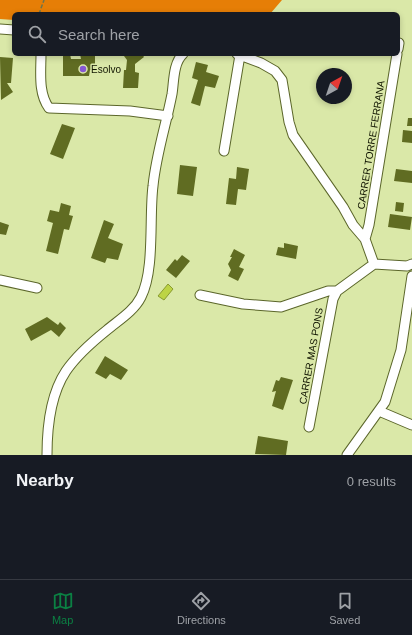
<!DOCTYPE html>
<style>
:root{--surface:#171b24;--page:#242831;--text:#f1f3f6;--muted:#9ea1a6;--line:#363941;--accent:#0b8043}
body{margin:0;font-family:Arial,sans-serif;background:var(--page);color:var(--text)}
.compass{position:absolute;left:316px;top:68px;width:36px;height:36px;border-radius:50%;background:var(--surface);box-shadow:0 2px 6px #0003;rotate:40deg}
.list{margin:0;padding:0;list-style:none}
h2{display:flex;justify-content:space-between;align-items:center;height:52px;margin:0;padding:0 16px;font-size:17px}
h2 small{font-size:13px;font-weight:400;color:var(--muted)}
.icon{flex:none;width:22px;height:22px;fill:none;stroke:currentColor;stroke-width:2;stroke-linecap:round;stroke-linejoin:round}
.map{position:relative;flex:none;width:412px;height:455px;overflow:hidden}
.search{position:absolute;background:var(--surface);box-shadow:0 2px 6px #0003;left:12px;right:12px;top:12px;height:44px;display:flex;align-items:center;gap:10px;box-sizing:border-box;padding:0 14px;border-radius:6px;color:var(--muted);font-size:15px}
.sheet{height:124px;background:var(--surface)}
nav{display:flex;justify-content:space-around;align-items:center;box-sizing:border-box;height:56px;border-top:1px solid var(--line);background:var(--surface);font-size:11px;color:var(--muted)}
nav a{display:grid;justify-items:center;gap:2px}
nav .on{color:var(--accent)}
.map>svg:first-child{display:block}
.forest{fill:#e67e06}
.water{fill:#bdd445;stroke:#899b30}
.building{fill:#606c22}
.lines{fill:none;stroke-linecap:round;stroke-linejoin:round}
.street-casing{stroke:#5b662a;stroke-width:11}
.path{stroke:#6c744c;stroke-width:1.5;stroke-dasharray:4 2;stroke-linecap:butt}
.street{stroke:#fff;stroke-width:9}
.poi-dot{fill:#8659d2;stroke:#dae8a8;stroke-width:1.5}
.labels{text-anchor:middle;dominant-baseline:central;stroke-width:3;stroke-linejoin:round;paint-order:stroke}
.poi-label{font-size:10px;fill:#111500;stroke:#dae8a8;text-anchor:start}
.street-label{font-size:10px;fill:#111500;stroke:#dae8a8}
</style>
<div class="map">
<svg width="412" height="455" viewBox="0 0 412 455">
<rect width="100%" height="100%" fill="#dae8a8"/>
<path class="forest" d="M0 0H282L270 14H14V20L0 19Z"/>
<path class="water" d="M168 284 173 289 164 300 158 296Z"/>
<path class="building" d="M63 54H70L71 59H81L80 54H95V69L90 70 89 76H63Z
M127 54H142L144 57 135 64V72L139 73 138 88H123L124 70H126L127 60 124 56Z
M0 57 13 58 11 83H7L13 92 1 100Z
M196 62 208 65 206 72 219 76 215 88 205 86 200 106 191 103 198 80 192 78Z
M408 118H412V126H407Z
M62 124 75 128 63 159 50 154Z
M403 130 412 131V143L402 142Z
M180 165 197 167 193 196 177 194Z
M237 167 249 169 246 190 238 189 236 205 226 204 229 178 236 179Z
M396 169 412 171V183L394 181Z
M396 202 404 203 403 212 395 211Z
M61 203 71 206 69 215 73 216 69 230 64 229 58 254 46 251 53 223 47 221 50 210 59 212Z
M390 214 412 217 410 230 388 227Z
M104 220 114 224 108 238 123 244 118 260 107 258 105 263 91 258Z
M0 222 9 225 6 235 0 234Z
M284 243 298 246 296 259 276 255 278 247 284 248Z
M234 249 245 255 239 267 244 269 238 281 228 276 231 270 228 264 232 257H230Z
M182 255 190 261 176 278 166 270 175 259 177 261Z
M47 317 58 325 60 322 66 328 59 337 51 330 31 341 25 329Z
M105 356 128 370 121 380 110 374 106 379 95 373Z
M281 377 293 380 283 410 272 406 276 391 272 392 276 380 279 381Z
M258 436 288 441 286 455 255 454Z"/>
<g class="lines">
<g class="street-casing">
<path id="street" d="M0 29 14 30
M398 49 399 43
M41 54C41 72 38 93 49 108L130 111 168 116
M237 54 261 63 275 71 282 80 289 122 293 135 343 207 353 225 365 239
M397 54 369 225 365 239 374 264 407 266 412 264
M224 151 240 55
M0 280 37 288
M200 295 243 304 281 307 328 291H337
M379 411 412 425
M309 427 333 299 337 291 374 264
M47 455C47 427 50 395 66 371 77 355 92 342 107 330 119 320 134 311 141 297 155 270 149 217 153 186 156 155 166 125 172 94 174 82 173 63 183 54
M347 455 385 402 401 350 412 276"/>
</g>
<path class="path" d="M39 14 44 0"/>
<use href="#street" class="street"/>
</g>
<circle class="poi-dot" cx="83" cy="69" r="4"/>
<g class="labels">
<g class="poi-label">
<text x="91" y="69">Esolvo</text>
</g>
<g class="street-label">
<text transform="translate(371 145) rotate(-81)">CARRER TORRE FERRANA</text>
<text transform="translate(311 356) rotate(-80)">CARRER MAS PONS</text>
</g>
</g>
</svg>
<svg class="compass" viewBox="-18 -18 36 36"><path d="M0-13l5 13h-10z" fill="#e53935"/><path d="M0 13l5-13h-10z" fill="#9ea1a6"/></svg>
<div class="search"><svg class="icon" aria-label="search" viewBox="0 0 24 24"><circle cx="10" cy="10" r="6"/><path d="M15 15l6 6"/></svg>Search here</div>
</div>
<section class="sheet">
<h2>Nearby<small>0 results</small></h2>
<ul class="list">
</ul>
</section>
<nav>
<a class="on"><svg class="icon" aria-label="map" viewBox="0 0 24 24"><path d="M3 6l6-2 6 2 6-2v14l-6 2-6-2-6 2zM9 4v14M15 6v14"/></svg>Map</a>
<a><svg class="icon" aria-label="directions" viewBox="0 0 24 24"><path d="M12 3l9 9-9 9-9-9zM9 14v-3h6M13 9l2 2-2 2"/></svg>Directions</a>
<a><svg class="icon" aria-label="saved" viewBox="0 0 24 24"><path d="M7 4h10v16l-5-4-5 4z"/></svg>Saved</a>
</nav>
